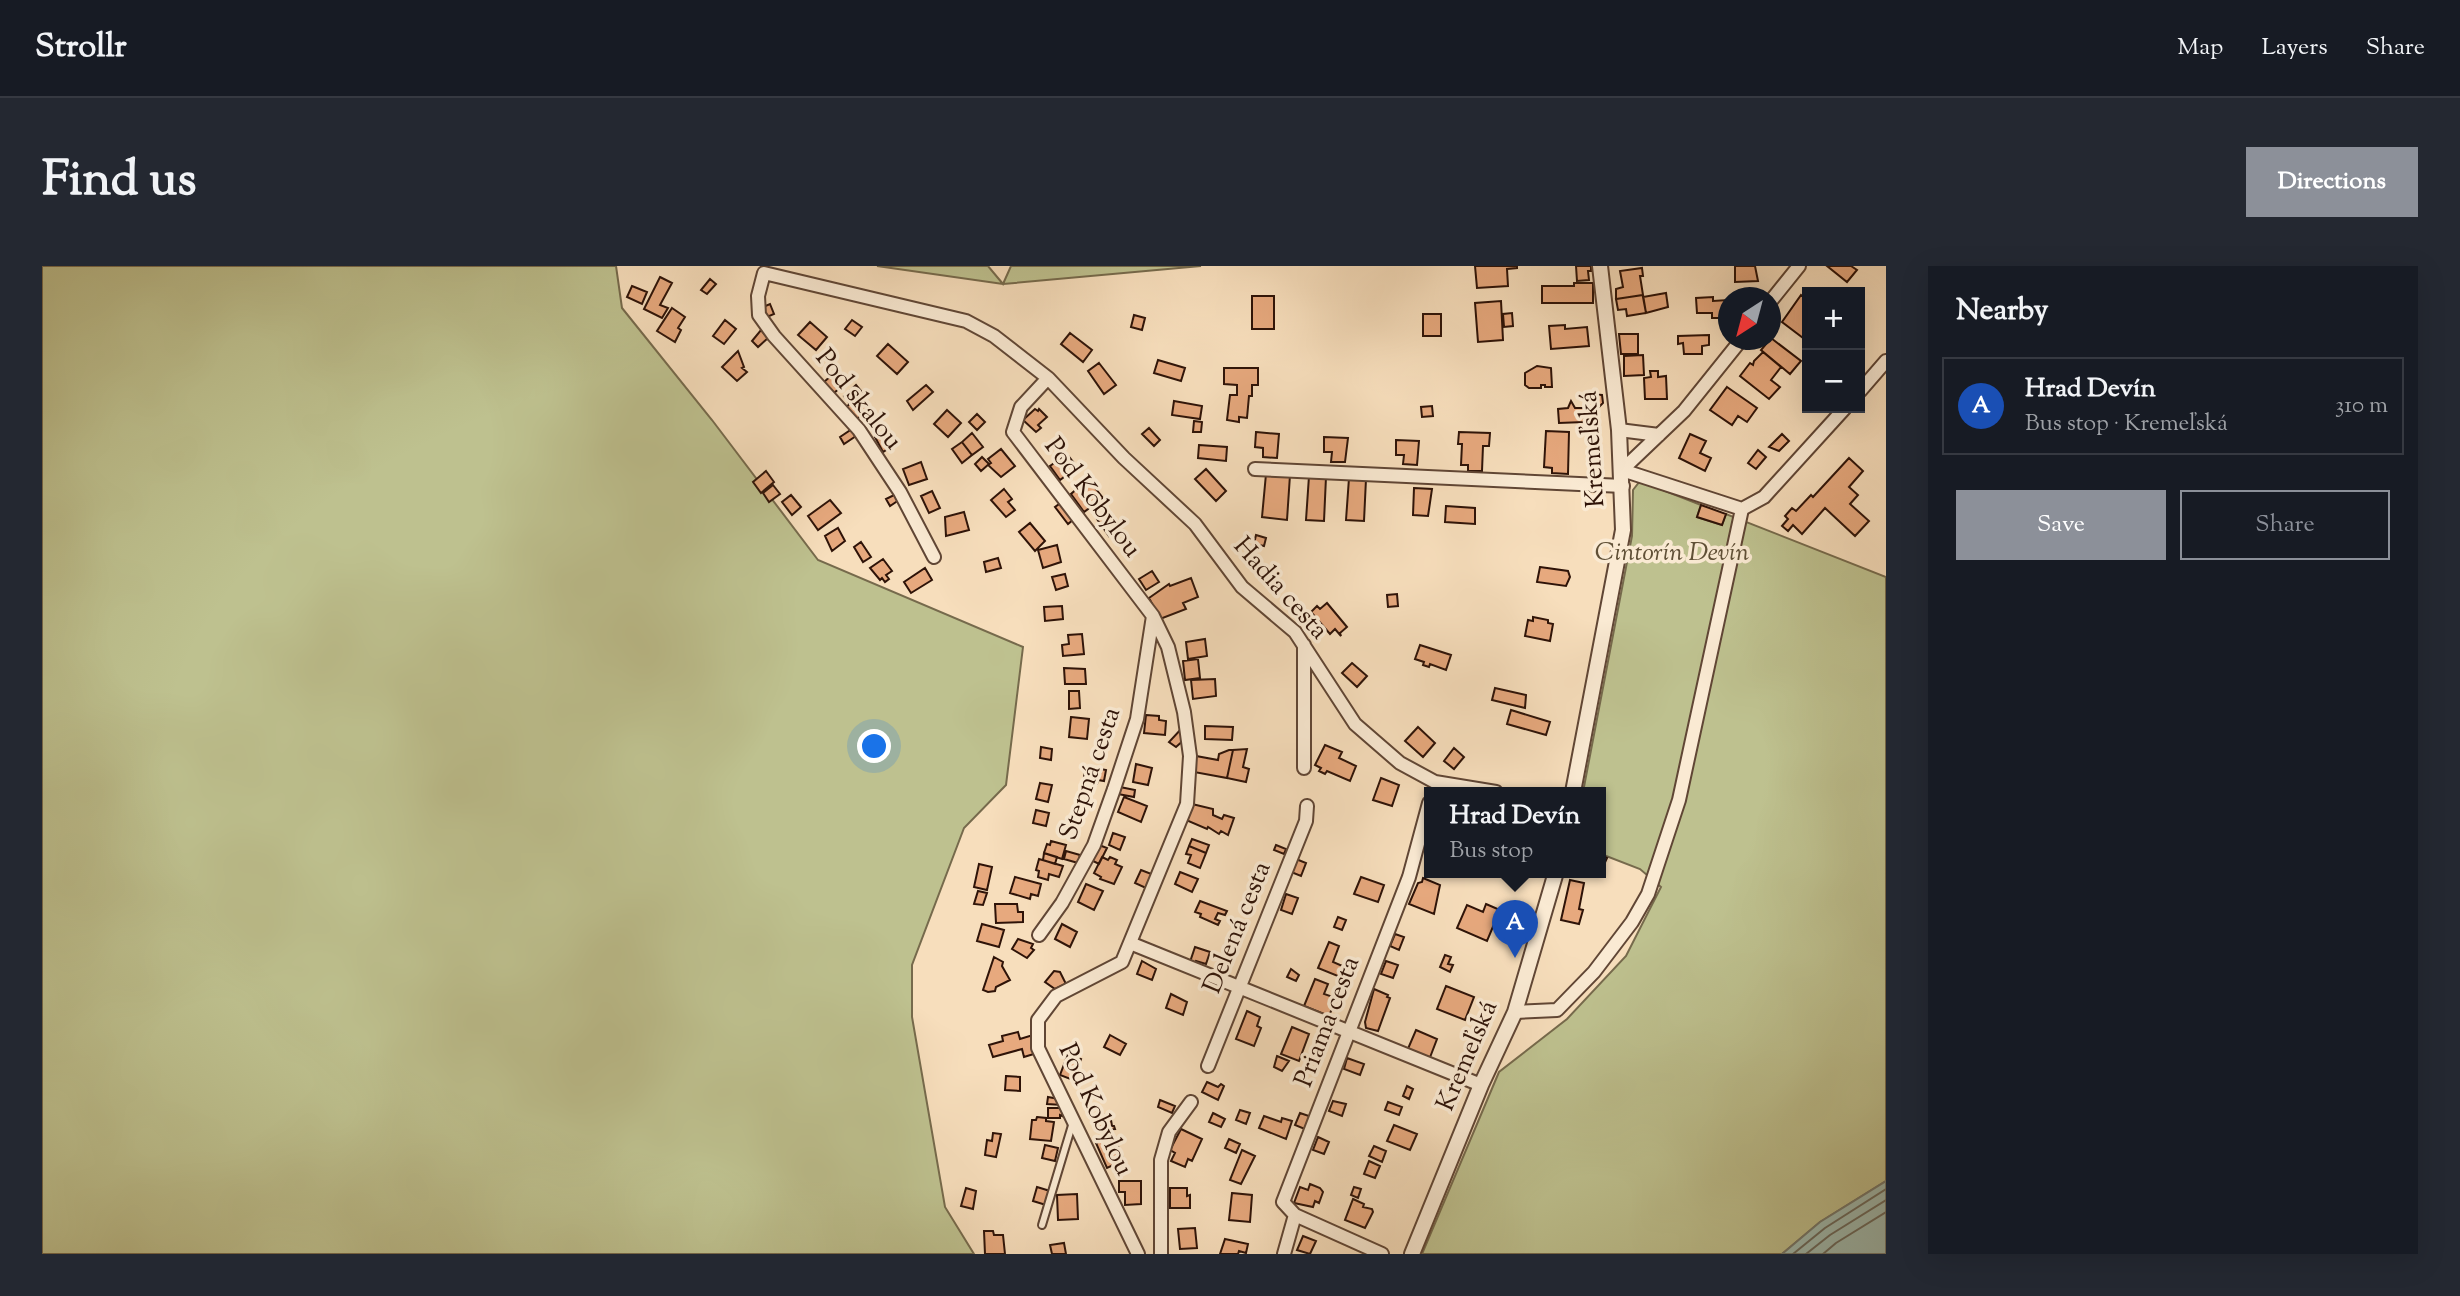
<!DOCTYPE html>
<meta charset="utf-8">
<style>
:root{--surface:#171b24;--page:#242831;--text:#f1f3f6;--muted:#9ea1a6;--line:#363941;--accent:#8c9099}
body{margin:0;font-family:"Sorts Mill Goudy",serif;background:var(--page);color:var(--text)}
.controls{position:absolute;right:21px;top:21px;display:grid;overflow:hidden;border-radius:0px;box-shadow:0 7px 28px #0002}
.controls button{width:63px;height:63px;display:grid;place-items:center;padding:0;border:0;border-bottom:2px solid var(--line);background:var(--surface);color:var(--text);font:35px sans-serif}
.compass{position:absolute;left:1676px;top:21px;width:63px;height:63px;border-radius:50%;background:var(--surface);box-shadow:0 7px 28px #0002;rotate:216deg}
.you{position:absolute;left:833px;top:481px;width:24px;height:24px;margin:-18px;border:5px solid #fff;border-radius:50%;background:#1a73e8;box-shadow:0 0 0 10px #1a73e833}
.badge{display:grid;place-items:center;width:46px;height:46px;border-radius:50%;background:var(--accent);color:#fff;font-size:23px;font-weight:700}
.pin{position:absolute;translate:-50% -58px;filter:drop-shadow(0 2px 4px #0008)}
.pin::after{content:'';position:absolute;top:37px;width:24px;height:21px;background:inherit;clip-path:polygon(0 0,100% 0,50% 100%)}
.popup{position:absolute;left:1382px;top:521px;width:182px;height:91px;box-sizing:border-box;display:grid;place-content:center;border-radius:0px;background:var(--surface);filter:drop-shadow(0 2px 5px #0005);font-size:23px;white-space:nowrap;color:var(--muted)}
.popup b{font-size:26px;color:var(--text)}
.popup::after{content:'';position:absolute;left:50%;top:100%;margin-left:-14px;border:14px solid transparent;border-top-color:var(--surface)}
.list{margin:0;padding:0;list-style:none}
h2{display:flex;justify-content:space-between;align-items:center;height:91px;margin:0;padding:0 28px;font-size:30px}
h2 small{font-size:23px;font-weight:400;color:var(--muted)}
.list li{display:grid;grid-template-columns:46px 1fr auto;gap:21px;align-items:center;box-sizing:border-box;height:98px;margin:0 14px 14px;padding:0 14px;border:2px solid var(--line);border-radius:0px}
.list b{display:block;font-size:26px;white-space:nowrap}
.list p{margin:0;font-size:23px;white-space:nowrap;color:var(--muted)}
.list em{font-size:23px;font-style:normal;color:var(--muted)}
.actions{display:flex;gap:14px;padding:21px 28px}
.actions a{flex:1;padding:16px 0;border:2px solid var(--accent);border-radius:0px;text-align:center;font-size:24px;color:var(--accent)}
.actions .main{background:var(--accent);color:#fff}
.map{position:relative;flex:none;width:1844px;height:988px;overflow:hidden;border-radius:0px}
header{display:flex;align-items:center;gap:42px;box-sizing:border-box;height:98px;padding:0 35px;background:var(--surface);border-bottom:2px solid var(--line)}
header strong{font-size:33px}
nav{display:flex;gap:38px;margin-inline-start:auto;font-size:24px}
.intro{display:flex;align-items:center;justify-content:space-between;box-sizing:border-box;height:168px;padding:0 42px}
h1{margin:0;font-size:49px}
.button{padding:18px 32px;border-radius:0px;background:var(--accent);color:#fff;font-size:24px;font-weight:700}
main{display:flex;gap:42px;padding:0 42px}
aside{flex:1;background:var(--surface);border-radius:0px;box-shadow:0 7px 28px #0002}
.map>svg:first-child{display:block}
.green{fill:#bec18f;stroke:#766a4c;stroke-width:2}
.water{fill:#9dbcb3;stroke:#71786f;stroke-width:2}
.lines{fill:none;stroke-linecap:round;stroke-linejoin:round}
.shore{stroke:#66685e;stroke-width:2}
.building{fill:#e7a97e;stroke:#2e1308;stroke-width:2}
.service-casing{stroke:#604635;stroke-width:10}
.minor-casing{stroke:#604635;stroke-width:16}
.tertiary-casing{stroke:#604635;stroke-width:18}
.service{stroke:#faead3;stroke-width:6}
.minor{stroke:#faead3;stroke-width:12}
.tertiary{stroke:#faead3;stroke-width:14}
.labels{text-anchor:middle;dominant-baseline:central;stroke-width:7;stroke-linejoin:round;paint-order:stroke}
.street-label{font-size:26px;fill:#2e1308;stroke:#faead3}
.park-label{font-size:26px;font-style:italic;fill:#605037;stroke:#faead3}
</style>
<header>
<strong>Strollr</strong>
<nav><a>Map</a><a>Layers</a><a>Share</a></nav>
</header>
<div class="intro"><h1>Find us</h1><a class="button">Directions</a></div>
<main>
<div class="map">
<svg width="1844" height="988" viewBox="0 0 1844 988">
<rect width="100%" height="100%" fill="#f7debc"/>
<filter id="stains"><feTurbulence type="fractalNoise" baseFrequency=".00286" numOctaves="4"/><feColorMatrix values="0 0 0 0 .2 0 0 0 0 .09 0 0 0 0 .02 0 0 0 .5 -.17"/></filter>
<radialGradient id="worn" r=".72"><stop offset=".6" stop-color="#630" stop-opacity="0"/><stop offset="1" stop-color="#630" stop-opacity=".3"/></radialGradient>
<path class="green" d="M0 0H574L580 42 670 154 776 294 981 381 964 519 922 562 870 699V751L903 941 932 988H0Z
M835 0H946L961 18 969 0H1159L961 18Z
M1598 215 1659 239 1655 251 1680 259 1684 248 1844 311V915L1778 956 1740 988H1380L1457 806 1525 753 1584 690 1619 621 1598 603 1559 588V526H1541L1590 270 1591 224Z"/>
<path class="water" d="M1844 915V988H1740L1778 956Z"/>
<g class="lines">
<path class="shore" d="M1751 988 1783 962 1844 923
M1764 988 1788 969 1844 934
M1781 988 1794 977 1844 946"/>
</g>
<path class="building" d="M1433 0H1475V2L1465 3 1466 20 1435 22Z
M1534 0H1549V5H1546L1547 14 1535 15Z
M1693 0H1713L1716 15 1693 16Z
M1785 0H1809L1815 4 1805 16Z
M1600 2 1601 10H1598L1601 29 1574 33V23L1581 21 1578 5Z
M618 11 630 17 618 39 626 42 620 52 602 43Z
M668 13 674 18 665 28 659 24Z
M1532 17H1551V37H1500V20H1532Z
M590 20 605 26 600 38 585 31Z
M1624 27 1626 41 1604 47 1601 31Z
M1601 29 1604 47 1585 50 1584 43 1576 44 1574 33Z
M1759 29 1765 34V75L1740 56Z
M1210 30H1232V63H1210Z
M1671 31V35L1686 34V52H1670V47H1655L1654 32Z
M1459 35 1461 74 1436 76 1433 37Z
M728 38 732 48 725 51 721 41Z
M630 42 643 51 636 62 639 64 633 76 615 65Z
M1470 47 1471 60 1462 61 1461 48Z
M1381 48H1399V70H1381Z
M1092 49 1103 52 1100 64 1089 61Z
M683 54 694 63 682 78 671 70Z
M810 54 820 61 813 70 803 63Z
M768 56 785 71 774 84 756 69Z
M1523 59V63L1545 61 1547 80 1509 83 1507 60Z
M719 64 726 72 716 81 710 75Z
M1028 67 1050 84 1041 96 1019 78Z
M1577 68H1596V88H1579Z
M1667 69V79L1660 80V88H1642L1641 77 1636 78V70Z
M1729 72 1759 95 1748 108 1719 84Z
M846 78 866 96 855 108 835 90Z
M696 85 702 101 700 102 705 106 695 115 680 101Z
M1721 86 1739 101 1729 114 1738 121 1727 133 1698 110 1708 97 1711 99 1712 95Z
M1601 89 1602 109 1582 110V90Z
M1116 94 1143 102 1139 115 1112 107Z
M1057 97 1074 119 1062 128 1046 105Z
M1495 100 1509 102 1510 121H1503V119H1499V122H1487L1483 119V107Z
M1182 102H1216V119H1210V130H1207L1205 152 1197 151V156L1185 154 1188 129H1195V119L1182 118Z
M1608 105H1616V111L1624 110 1625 133H1603L1602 112 1609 111Z
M790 109 800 120 792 127 782 116Z
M814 119 824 131 821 134 828 143 815 153 804 141 808 138 802 130Z
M884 119 891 126 871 144 865 135Z
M1685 121 1715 142 1705 156 1696 150 1690 159 1668 144Z
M1548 128 1560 129 1561 137 1556 142 1546 131Z
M1132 135 1160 140 1158 153 1130 149Z
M1529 135 1533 142H1542V156L1517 157 1516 143 1526 142Z
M1390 140 1391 150 1380 151 1379 141Z
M993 143 996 145 997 143 1005 151 996 159 999 162 994 166 981 154Z
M905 144 919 157 906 171 892 158Z
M935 148 943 156 935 164 927 156Z
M1152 155 1160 156 1159 166H1151Z
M1107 162 1118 174 1112 180 1100 168Z
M810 163 814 170 802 178 798 171Z
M846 163 855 177 841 186 833 171Z
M1504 165 1527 166 1526 208 1510 207V202L1502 201Z
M1214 166 1237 168 1235 192 1221 191V182L1213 181Z
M1417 166 1448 167 1447 180H1441L1440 205H1426V199H1419L1420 178H1416Z
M930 167 941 181 930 189 920 176Z
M1648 168 1664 175 1658 187 1669 192 1663 205 1637 192Z
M1740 168 1747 175 1737 185 1727 181Z
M1282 171 1306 172 1303 196H1289L1290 186H1282Z
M1354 174 1377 175 1375 199 1361 198 1362 189H1354Z
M920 176 930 189 920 197 910 183Z
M1157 179 1185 181 1184 195 1156 192Z
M959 183 973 200 959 211 946 199 949 197 946 193Z
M1716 184 1724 191 1714 203 1706 197Z
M1025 188 1035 201 1018 214 1008 200Z
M940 191 947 198 939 205 933 198Z
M1807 192 1821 205 1807 221 1816 229 1808 238 1827 255 1813 270 1783 242 1760 268 1751 259 1746 265 1740 260 1746 253 1743 250 1750 242 1754 245 1769 229 1771 231Z
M879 196 885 213 867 219 861 203Z
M1164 203 1184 225 1174 235 1153 213Z
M724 205 732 216 719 227 711 216Z
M1224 208 1248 209 1245 254 1220 251Z
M1267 210 1284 211 1282 255 1264 254Z
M1307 212 1324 213 1322 255 1304 254Z
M1046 213 1061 232 1042 246 1029 228Z
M731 219 738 228 727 236 721 227Z
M1372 222 1390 223 1386 250 1371 249Z
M962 223 970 233 966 236 973 244 964 251 949 234Z
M890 225 898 242 887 247 879 230Z
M854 228 857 234 848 240 844 233Z
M749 229 759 241 750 249 740 236Z
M788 234 799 247 776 264 766 250Z
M1020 236 1032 253 1026 258 1013 241Z
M1659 239 1684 248 1680 259 1655 251Z
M1404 240 1433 242V258L1403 256Z
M922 246 927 264 904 270 903 251Z
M1065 246 1077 263 1067 270 1055 253Z
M988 257 1003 275 993 285 977 266Z
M796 262 803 275 790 285 783 270Z
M1214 269 1224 272 1222 280 1212 278Z
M819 276 829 291 821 296 812 281Z
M1015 279 1019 296 1001 302 996 284Z
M956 292 959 302 944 306 942 296Z
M841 293 850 305 844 309 847 313 843 316 840 312 838 314 828 302Z
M1498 301 1526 305 1528 311 1524 320 1495 316Z
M883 302 890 314 869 327 862 316Z
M1110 305 1117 316 1104 324 1097 313Z
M1023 308 1026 320 1014 324 1010 311Z
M1149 312 1156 331 1141 337 1144 343 1118 353 1107 332 1127 318 1128 320Z
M1355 328 1356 340 1346 341 1345 329Z
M1285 337 1305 361 1298 367 1299 370 1293 363 1288 368 1269 346 1275 340 1278 343Z
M1020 340 1021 353 1003 355 1002 341Z
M1491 351 1506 354V357L1511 358 1508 375 1483 370 1486 354 1491 355Z
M1040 368 1042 388 1021 390 1020 379 1027 378 1026 369Z
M1163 373 1165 390 1146 393 1144 376Z
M1378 379 1409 389 1404 404 1388 398 1387 401 1381 399 1382 396 1373 393Z
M1156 393 1158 412 1143 414 1141 395Z
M1310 397 1325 410 1315 421 1300 407Z
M1022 402 1043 403 1044 418H1023Z
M1173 413 1174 430 1151 433 1149 414Z
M1453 422 1484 429 1483 442 1450 434Z
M1027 425H1037L1038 442 1027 443Z
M1469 444 1508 456 1504 469 1465 458Z
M1104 449 1117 450V454L1124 455 1123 469 1102 467Z
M1029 451 1047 453 1045 473 1027 471Z
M1163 460 1191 461 1190 474 1163 473Z
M1141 461 1143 473 1134 481 1127 476Z
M1376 461 1393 477 1381 491 1363 475Z
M1283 479 1300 486 1297 492 1314 500 1308 515 1285 505 1283 508 1277 505 1279 502 1273 499Z
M999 481 1010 483 1009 494 998 492Z
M1412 482 1422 491 1412 503 1402 495Z
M1205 483 1201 501 1207 503 1204 516 1185 512 1191 484Z
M1187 484H1191L1185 512 1152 506 1154 490 1176 494 1177 488Z
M1094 498 1110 502 1106 519 1091 516Z
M1044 500 1064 504 1062 515 1056 514 1055 518 1047 517 1048 512 1042 511Z
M1339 512 1357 519 1350 540 1331 534Z
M998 517 1010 519 1006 536 994 533Z
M1078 521 1093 524 1092 531 1076 528Z
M1082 531 1105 540 1099 556 1076 546Z
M1150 538 1171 543V549L1180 553 1182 549 1192 552 1186 569 1179 565 1177 568 1166 561 1165 563 1144 554Z
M994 544 1007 547 1004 560 991 557Z
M1071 567 1083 571 1078 584 1067 579Z
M1150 573 1167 579 1164 587 1147 580Z
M1009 575 1024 579 1020 593 1002 587 1005 578 1008 579Z
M1057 579 1065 582 1057 598 1049 594Z
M1234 579 1244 583 1242 588 1232 584Z
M1147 580 1164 587 1158 602 1146 597 1149 589 1144 588Z
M1024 585 1038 589 1036 597 1022 593Z
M1002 587 1015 591 1013 598 1001 594Z
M1559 589 1565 592 1561 601 1559 600Z
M1060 591 1066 594 1068 591 1075 594 1073 598 1080 601 1072 618 1058 613 1059 611 1052 607Z
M997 593 1021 600 1017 611 1007 608 1006 614 996 611 997 605 994 604Z
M1254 593 1264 597 1259 610 1249 606Z
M937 598 950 601 945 624 932 621Z
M1099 604 1112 609 1106 623 1093 617Z
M1138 606 1156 613 1150 626 1133 618Z
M973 611 999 618 996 630 989 628 988 633 968 627Z
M1319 611 1342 619 1336 636 1312 628Z
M1381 612 1398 619 1392 648 1367 638 1376 617 1380 616Z
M1528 614 1542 617 1537 643 1541 644 1537 658 1519 654Z
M1044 618 1061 625 1052 644 1036 636Z
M936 625 945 627 941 639 932 638Z
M1244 628 1256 632 1250 648 1239 644Z
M1158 635 1185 645 1183 649 1176 647 1173 653 1178 655 1176 659 1158 651 1159 648 1153 646Z
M953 638H975L976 646H981V656L954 657Z
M1444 638 1458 644 1445 675 1415 662 1425 639 1441 646Z
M1296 651 1304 654 1300 664 1292 661Z
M940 658 962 664 957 681 935 675Z
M1020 658 1035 666 1028 681 1013 673Z
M1353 668 1362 671 1357 684 1348 680Z
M976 673 991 678 989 682 992 684 985 692 970 683Z
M1287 676 1297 680 1291 696 1312 705 1308 715 1276 702Z
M1153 681 1168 686 1164 698 1154 695 1153 698 1148 696Z
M1403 689 1409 691 1406 698 1411 699 1408 706 1398 701Z
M952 691 961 696 960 700 968 714 954 721 953 725 946 726 941 724Z
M1100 695 1114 703 1110 714 1095 708Z
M1344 695 1356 699 1351 712 1339 708Z
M1249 703 1257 709 1254 715 1245 711Z
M1012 705 1018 706 1024 718 1013 723 1003 716Z
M1273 713 1286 718 1282 728 1294 732 1287 750 1262 740Z
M1404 720 1432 731 1423 754 1395 743Z
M1332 723 1346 729 1345 731 1348 732 1336 765 1324 762 1323 756Z
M1129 728 1145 736 1141 749 1124 742Z
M1205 745 1218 751 1215 760 1219 762 1212 780 1194 773Z
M1250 761 1267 768 1257 795 1239 788Z
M1374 764 1395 773 1387 794 1365 785Z
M976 766 978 773 991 769 995 787 982 791 980 783 951 791 947 779 961 775 960 770Z
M1068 769 1084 778 1078 789 1062 781Z
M1026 788 1039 793 1031 814 1018 809Z
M1235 790 1247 795 1240 805 1232 801Z
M1305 792 1322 798 1318 809 1302 803Z
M964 810 978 811V825L963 824Z
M1165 816 1176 821 1179 818 1182 820 1176 834 1160 826Z
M1365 820 1371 823 1367 833 1361 830Z
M1006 831 1017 833 1020 839 1005 838Z
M1118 834 1133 840 1130 847 1116 841Z
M1291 835 1304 838 1300 850 1287 845Z
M1346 836 1360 841 1357 849 1343 844Z
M1006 842H1020V850L1018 849V852H1006Z
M1198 844 1208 847 1204 858 1194 854Z
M1171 847 1183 853 1179 861 1167 856Z
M1258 847 1270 851 1265 864 1253 859Z
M1068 848 1070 860H1072L1073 863 1053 864 1050 851Z
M1222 850 1239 856 1240 852 1250 855 1244 873 1217 862Z
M995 851 1004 852V855L1012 856 1009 875 988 873 990 854H994Z
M1352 859 1375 868 1368 884 1345 875Z
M1139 863 1160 873 1150 895 1146 893 1143 901 1129 895 1133 887 1128 884Z
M951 867 959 868 954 891 943 889 945 874 950 875Z
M1071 869 1082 894 1065 902 1054 877Z
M1276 871 1287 876 1282 888 1271 884Z
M1187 873 1198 878 1194 887 1183 882Z
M1003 879 1016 882 1013 895 1000 892Z
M1332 880 1344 885 1340 896 1327 890Z
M1200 884 1213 890 1199 918 1188 914Z
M1327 895 1338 900 1333 912 1322 908Z
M1077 915H1099V938L1083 939V926H1077Z
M1268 918 1278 922 1281 926 1277 937 1273 935 1271 941 1252 937 1258 921 1266 924Z
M995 921 1008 925 1004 939 991 935Z
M1312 921 1319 923 1316 932 1309 929Z
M924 922 934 925 931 943 919 940Z
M1128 922H1145V930L1148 929V942H1128Z
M1190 927 1210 929 1208 956 1187 954Z
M1035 928 1036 953 1016 954 1015 929Z
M1311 933 1322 938 1321 941 1330 943 1331 946 1323 962 1303 954Z
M1153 962 1155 982 1138 983 1136 963Z
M942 965H951L952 969H961L963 988H943Z
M1261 970 1274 975 1268 988 1255 984Z
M1183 973 1206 978 1204 987 1197 985 1196 988H1178Z
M1022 977 1024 988H1010L1008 979Z"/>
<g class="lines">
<g class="service-casing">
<path id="service" d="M1000 959 1031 856"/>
</g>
<g class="minor-casing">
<path id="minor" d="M1728 36 1757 0
M1699 74 1642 145 1580 204 1700 243 1722 231 1803 142
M1006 112 979 141 971 166 1111 350 1126 381 1142 446 1148 490 1145 538 1080 696 1014 730 996 754V782L1096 988
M1818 125 1844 95
M1577 164 1617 169
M1213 203 1581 220
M892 291 858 226 817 164 732 70 717 49 716 30 722 7 924 55 952 70 1006 112 1082 192 1153 258 1200 321 1253 366 1313 458 1358 497 1393 516 1454 526
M1262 379V502
M997 669 1020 637 1052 579 1072 523 1095 453 1111 350
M1088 677 1439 819
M1473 746 1515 744 1552 706 1590 656 1606 628 1637 534 1700 243
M1166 800 1264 555 1265 540
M1253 949 1340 988
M1119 988V894L1127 866 1149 836
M1242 988 1253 949 1241 936 1367 611 1387 537"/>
</g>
<g class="tertiary-casing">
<path id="tertiary" d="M1531 526 1581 264 1577 164 1558 0
M1370 988 1439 819 1473 746 1514 606"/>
</g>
<use href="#service" class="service"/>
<use href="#minor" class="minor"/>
<use href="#tertiary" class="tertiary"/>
</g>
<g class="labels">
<g class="street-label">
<text transform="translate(816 134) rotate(51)">Pod skalou</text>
<text transform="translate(1551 183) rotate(-94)">Kremeľská</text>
<text transform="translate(1050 232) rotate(53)">Pod Kobylou</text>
<text transform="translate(1238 323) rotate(48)">Hadia cesta</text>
<text transform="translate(1049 508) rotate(-71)">Stepná cesta</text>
<text transform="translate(1196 662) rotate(-68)">Delená cesta</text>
<text transform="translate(1286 756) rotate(-69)">Priama cesta</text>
<text transform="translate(1426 790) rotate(-67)">Kremeľská</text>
<text transform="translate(1053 844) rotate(65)">Pod Kobylou</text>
</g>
<g class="park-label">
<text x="1630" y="287">Cintorín Devín</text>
</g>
</g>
<rect width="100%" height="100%" filter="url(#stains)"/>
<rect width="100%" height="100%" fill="url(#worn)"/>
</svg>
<div class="controls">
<button>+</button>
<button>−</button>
</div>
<svg class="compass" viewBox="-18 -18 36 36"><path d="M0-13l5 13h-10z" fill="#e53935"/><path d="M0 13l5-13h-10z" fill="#9ea1a6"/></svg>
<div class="you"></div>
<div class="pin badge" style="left:1473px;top:692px;background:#1a4fb4">A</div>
<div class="popup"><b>Hrad Devín</b>Bus stop</div>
</div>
<aside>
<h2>Nearby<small></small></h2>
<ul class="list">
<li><span class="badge" style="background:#1a4fb4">A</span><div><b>Hrad Devín</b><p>Bus stop · Kremeľská</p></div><em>310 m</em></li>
</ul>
<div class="actions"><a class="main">Save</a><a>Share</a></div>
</aside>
</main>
